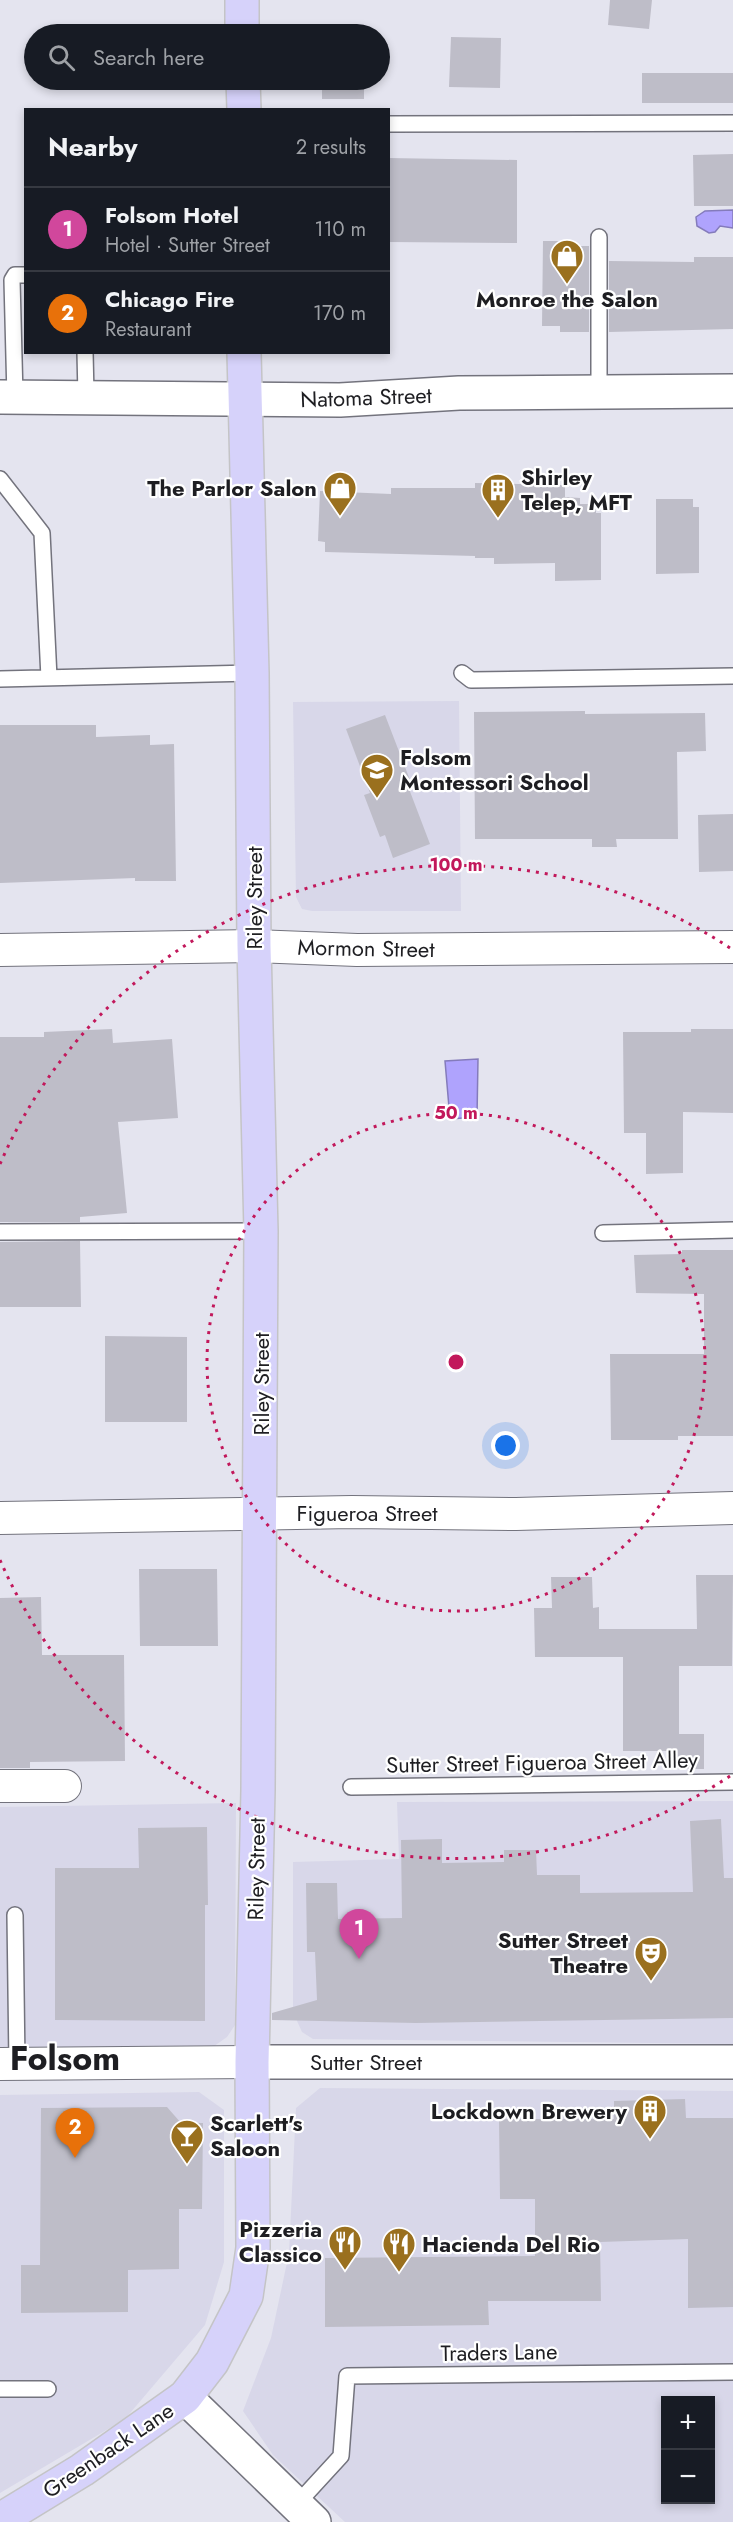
<!DOCTYPE html>
<meta charset="utf-8">
<style>
:root{--surface:#171b24;--page:#20242c;--text:#f1f3f6;--muted:#9ea1a6;--line:#363941;--accent:#0b8043}
body{margin:0;font-family:Jost,sans-serif;background:var(--page);color:var(--text)}
.controls{position:absolute;right:18px;bottom:18px;display:grid;overflow:hidden;border-radius:0px;box-shadow:0 3px 9px #0003}
.controls button{width:54px;height:54px;display:grid;place-items:center;padding:0;border:0;border-bottom:2px solid var(--line);background:var(--surface);color:var(--text);font:30px sans-serif}
.you{position:absolute;left:506px;top:1446px;width:21px;height:21px;margin:-15px;border:4px solid #fff;border-radius:50%;background:#1a73e8;box-shadow:0 0 0 9px #1a73e833}
.badge{display:grid;place-items:center;width:39px;height:39px;border-radius:50%;background:var(--accent);color:#fff;font-size:20px;font-weight:700}
.pin{position:absolute;translate:-50% -50px;filter:drop-shadow(0 2px 3px #0008)}
.pin::after{content:'';position:absolute;top:32px;width:21px;height:18px;background:inherit;clip-path:polygon(0 0,100% 0,50% 100%)}
.list{margin:0;padding:0;list-style:none}
h2{display:flex;justify-content:space-between;align-items:center;height:78px;margin:0;padding:0 24px;font-size:26px}
h2 small{font-size:20px;font-weight:400;color:var(--muted)}
.list li{display:grid;grid-template-columns:39px 1fr auto;gap:18px;align-items:center;box-sizing:border-box;height:84px;padding:0 24px;border-top:2px solid var(--line)}
.list b{display:block;font-size:22px;white-space:nowrap}
.list p{margin:0;font-size:20px;white-space:nowrap;color:var(--muted)}
.list em{font-size:20px;font-style:normal;color:var(--muted)}
.icon{flex:none;width:33px;height:33px;fill:none;stroke:currentColor;stroke-width:2;stroke-linecap:round;stroke-linejoin:round}
.map{position:relative;flex:none;width:733px;height:2522px;overflow:hidden}
.search{position:absolute;background:var(--surface);box-shadow:0 3px 9px #0003;left:24px;top:24px;width:366px;height:66px;display:flex;align-items:center;gap:15px;box-sizing:border-box;padding:0 21px;border-radius:33px;color:var(--muted);font-size:22px}
.panel{position:absolute;background:var(--surface);box-shadow:0 3px 9px #0003;left:24px;top:108px;width:366px;height:246px;border-radius:0px}
.map>svg:first-child{display:block}
.built{fill:#d8d7e9;fill-rule:evenodd}
.water{fill:#afa3fd;stroke:#847bbb;stroke-width:1.5}
.building{fill:#bebdc8}
.lines{fill:none;stroke-linecap:round;stroke-linejoin:round}
.lane-casing{stroke:#73737d;stroke-width:18}
.street-casing{stroke:#73737d;stroke-width:34}
.secondary-casing{stroke:#73737d;stroke-width:36}
.primary-casing{stroke:#c4c4c6;stroke-width:36}
.lane{stroke:#fff;stroke-width:15}
.street{stroke:#fff;stroke-width:32}
.secondary{stroke:#fff;stroke-width:33}
.primary{stroke:#d6d2fa;stroke-width:33}
.ring{fill:none;stroke:#c2185b;stroke-width:3;stroke-dasharray:3 6}
.labels{text-anchor:middle;dominant-baseline:central;stroke-width:4.5;stroke-linejoin:round;paint-order:stroke}
.poi-label{font-size:22px;font-weight:bold;fill:#1e1e22;stroke:#fff;text-anchor:start}
.street-label{font-size:22px;fill:#1e1e22;stroke:#fff}
.town-label{font-size:34px;font-weight:bold;fill:#1e1e22;stroke:#fff}
.centre{fill:#c2185b;stroke:#fff;stroke-width:3}
.ring-label{font-size:18px;text-anchor:middle;font-weight:bold;fill:#c2185b;stroke:#fff;stroke-width:4.5;stroke-linejoin:round;paint-order:stroke}
</style>
<div class="map">
<svg width="733" height="2522" viewBox="0 0 733 2522">
<rect width="100%" height="100%" fill="#e4e4ef"/>
<path class="built" d="M459 701 461 911H312L302 909 296 897 293 702Z
M733 1801V2044L313 2039 302 2032 293 2012V1862L399 1859 397 1802Z
M236 1803 235 2025 227 2037 210 2049H0V1807Z
M320 2088 733 2091V2522H345L273 2455 243 2411 271 2338 289 2253 296 2108ZM666 2400H710V2500H666Z
M199 2092 224 2110V2262L205 2325 125 2419 0 2493V2095Z"/>
<path class="water" d="M733 210V228L720 226 715 232 709 233 697 226 696 217 705 211Z
M478 1059 477 1117 450 1119 445 1061Z"/>
<path class="building" d="M610 0H652L649 29 608 25Z
M322 29H364V34H322Z
M451 37 501 38 500 88 449 87Z
M642 73H733V103H642Z
M322 80H364V99H322Z
M733 154V206H694L693 155Z
M388 158 517 160V243L388 242Z
M543 241H574V246H589V332H560V326H542Z
M694 257H733V329L609 332V261L694 262Z
M475 483 565 485V497L580 498V504H596V513H601V580L555 581V563L494 564V558H475V556L325 552V542L318 541 320 491 391 494V488H475Z
M656 499H693V507H699V573L656 574Z
M585 711V714L705 713 706 751 677 752 678 839H616L617 847H592V839H475L474 712Z
M385 715 410 780 406 781 430 844 393 858 385 835 380 837 364 795 370 793 346 729Z
M0 725H96V737L150 735V745L174 744 176 881H135V878L0 883Z
M733 814V871L699 872 698 815Z
M112 1029 113 1043 172 1039 178 1118 118 1122 127 1213 80 1217V1222H0V1037H44V1032Z
M691 1029H733V1113L683 1112V1173L646 1174V1133H624L623 1032H691Z
M80 1241 81 1307H0V1242Z
M682 1250H733V1436H678V1440H611L610 1354H704V1294L636 1293 634 1255 682 1254Z
M105 1336 187 1337V1422H105Z
M139 1569H217L218 1646H140Z
M696 1575H733L732 1666H679V1734H704V1769H676V1751H623V1657H535L534 1608H552L551 1577H592L593 1608 599 1607V1629H697Z
M41 1597 42 1655H124L125 1761 30 1762V1768H0V1598Z
M721 1819 724 1878H733V2018L416 2023 272 2020V2013L317 2000 315 1952H307L306 1883H337L338 1919 402 1918 401 1840 442 1839V1863L504 1862V1850H536L537 1875H580V1893L693 1892 690 1821Z
M207 1827 208 1905H205V2021L55 2020V1868H139L138 1828Z
M685 2099 686 2118H733V2307L688 2308V2239L600 2242 601 2301H488L489 2325 325 2327V2258L535 2256V2199H500L499 2119H614V2101Z
M167 2107 181 2123H203L202 2209H179V2269L128 2270V2312L21 2313V2265H40L41 2108Z"/>
<g class="lines">
<g class="lane-casing">
<path id="lane" d="M388 124 733 123
M599 237V392
M85 352 86 396
M15 397 12 280 15 275H26
M0 479 42 533 49 678
M462 673 471 680 733 676
M0 679 252 673
M0 1232 261 1231
M603 1233 733 1230
M351 1787 733 1782
M15 1915 17 2064
M0 2389H48
M296 2505 341 2456 347 2376 733 2372"/>
</g>
<g class="street-casing">
<path id="street" d="M0 950 254 946 357 950 733 947
M0 1518 352 1512 516 1514 733 1508
M0 1786H65
M0 2064 252 2062"/>
</g>
<g class="secondary-casing">
<path id="secondary" d="M0 397 340 400 459 393 733 391
M252 2062H733
M185 2397 314 2522"/>
</g>
<g class="primary-casing">
<path id="primary" d="M242 0V34
M243 80 244 110
M0 2520 82 2470 185 2397 212 2362 246 2296 253 2248 252 2062 258 1790 261 1231 254 946 252 673 244 352"/>
</g>
<use href="#lane" class="lane"/>
<use href="#street" class="street"/>
<use href="#secondary" class="secondary"/>
<use href="#primary" class="primary"/>
</g>
<g class="ring">
<circle cx="456" cy="1362" r="249"/>
<path d="M730 1776A497 497 0 0 1 0 1560M0 1164A497 497 0 0 1 730 948"/>
</g>
<defs>
<g id="shop-pin" transform="scale(1.725)"><path d="M0 17L-7.5 6A9.5 9.5 0 1 1 7.5 6Z" fill="#9a701e" stroke="#fff"/><path d="M-5-2.5h2.3a2.7 3.5 0 0 1 5.4 0H5L5.5 6h-11ZM-1.5-2.5h3a1.5 2.3 0 0 0-3 0Z" fill="#fff"/></g>
<g id="building-pin" transform="scale(1.725)"><path d="M0 17L-7.5 6A9.5 9.5 0 1 1 7.5 6Z" fill="#9a701e" stroke="#fff"/><path d="M-4-6H4V6H1V3H-1V6H-4ZM-2.5-4.3h1.7v1.8h-1.7ZM.8-4.3h1.7v1.8H.8ZM-2.5-1h1.7V.8h-1.7ZM.8-1h1.7V.8H.8Z" fill="#fff"/></g>
<g id="school-pin" transform="scale(1.725)"><path d="M0 17L-7.5 6A9.5 9.5 0 1 1 7.5 6Z" fill="#9a701e" stroke="#fff"/><path d="M0-5L7-2L0 1L-7-2ZM-4 1L0 2.5L4 1V4Q0 6-4 4Z" fill="#fff"/></g>
<g id="theatre-pin" transform="scale(1.725)"><path d="M0 17L-7.5 6A9.5 9.5 0 1 1 7.5 6Z" fill="#9a701e" stroke="#fff"/><path d="M-5-5.5Q0-4 5-5.5V0Q5 5 0 6Q-5 5-5 0ZM-3.3-2.5H-1v1.5H-3.3ZM1-2.5H3.3v1.5H1ZM-2.8 1Q0 5.5 2.8 1Z" fill="#fff"/></g>
<g id="bar-pin" transform="scale(1.725)"><path d="M0 17L-7.5 6A9.5 9.5 0 1 1 7.5 6Z" fill="#9a701e" stroke="#fff"/><path d="M-6-5H6L.8 .8V4.5H3.5V6h-7V4.5H-.8V.8Z" fill="#fff"/></g>
<g id="restaurant-pin" transform="scale(1.725)"><path d="M0 17L-7.5 6A9.5 9.5 0 1 1 7.5 6Z" fill="#9a701e" stroke="#fff"/><path d="M-5-6h1v4h1v-4h1v4h1v-4h1v5L-1.5 .5V6h-2V.5L-5-1ZM5-6V6H3V1.5H1.5Q1.5-4 5-6Z" fill="#fff"/></g>
</defs>
<g fill-rule="evenodd">
<use href="#shop-pin" x="567" y="256"/>
<use href="#shop-pin" x="340" y="488"/>
<use href="#building-pin" x="498" y="490"/>
<use href="#school-pin" x="377" y="770"/>
<use href="#theatre-pin" x="651" y="1953"/>
<use href="#building-pin" x="650" y="2111"/>
<use href="#bar-pin" x="187" y="2136"/>
<use href="#restaurant-pin" x="345" y="2242"/>
<use href="#restaurant-pin" x="399" y="2244"/>
</g>
<g class="labels">
<g class="poi-label">
<text x="567" y="299" text-anchor="middle">Monroe the Salon</text>
<text x="521" y="477">Shirley<tspan x="521" dy="25">Telep, MFT</tspan></text>
<text x="317" y="488" text-anchor="end">The Parlor Salon</text>
<text x="400" y="757">Folsom<tspan x="400" dy="25">Montessori School</tspan></text>
<text x="628" y="1940" text-anchor="end">Sutter Street<tspan x="628" dy="25">Theatre</tspan></text>
<text x="627" y="2111" text-anchor="end">Lockdown Brewery</text>
<text x="210" y="2123">Scarlett's<tspan x="210" dy="25">Saloon</tspan></text>
<text x="322" y="2229" text-anchor="end">Pizzeria<tspan x="322" dy="25">Classico</tspan></text>
<text x="422" y="2244">Hacienda Del Rio</text>
</g>
<g class="street-label">
<text transform="translate(366 397) rotate(-2)">Natoma Street</text>
<text transform="translate(254 898) rotate(-90)">Riley Street</text>
<text transform="translate(366 948) rotate(1)">Mormon Street</text>
<text transform="translate(261 1384) rotate(-90)">Riley Street</text>
<text x="367" y="1513">Figueroa Street</text>
<text transform="translate(542 1762) rotate(-1)">Sutter Street Figueroa Street Alley</text>
<text transform="translate(256 1869) rotate(-89)">Riley Street</text>
<text x="366" y="2062">Sutter Street</text>
<text transform="translate(499 2352) rotate(-1)">Traders Lane</text>
<text transform="translate(108 2450) rotate(-34)">Greenback Lane</text>
</g>
<g class="town-label">
<text x="65" y="2058">Folsom</text>
</g>
</g>
<circle cx="456" cy="1362" r="9" class="centre"/>
<g class="ring-label">
<text x="456" y="871">100 m</text>
<text x="456" y="1119">50 m</text>
</g>
</svg>
<div class="controls">
<button>+</button>
<button>−</button>
</div>
<div class="you"></div>
<div class="pin badge" style="left:359px;top:1959px;background:#d1479c">1</div>
<div class="pin badge" style="left:75px;top:2158px;background:#e8710a">2</div>
<div class="search"><svg class="icon" aria-label="search" viewBox="0 0 24 24"><circle cx="10" cy="10" r="6"/><path d="M15 15l6 6"/></svg>Search here</div>
<section class="panel">
<h2>Nearby<small>2 results</small></h2>
<ul class="list">
<li><span class="badge" style="background:#d1479c">1</span><div><b>Folsom Hotel</b><p>Hotel · Sutter Street</p></div><em>110 m</em></li>
<li><span class="badge" style="background:#e8710a">2</span><div><b>Chicago Fire</b><p>Restaurant</p></div><em>170 m</em></li>
</ul>
</section>
</div>
